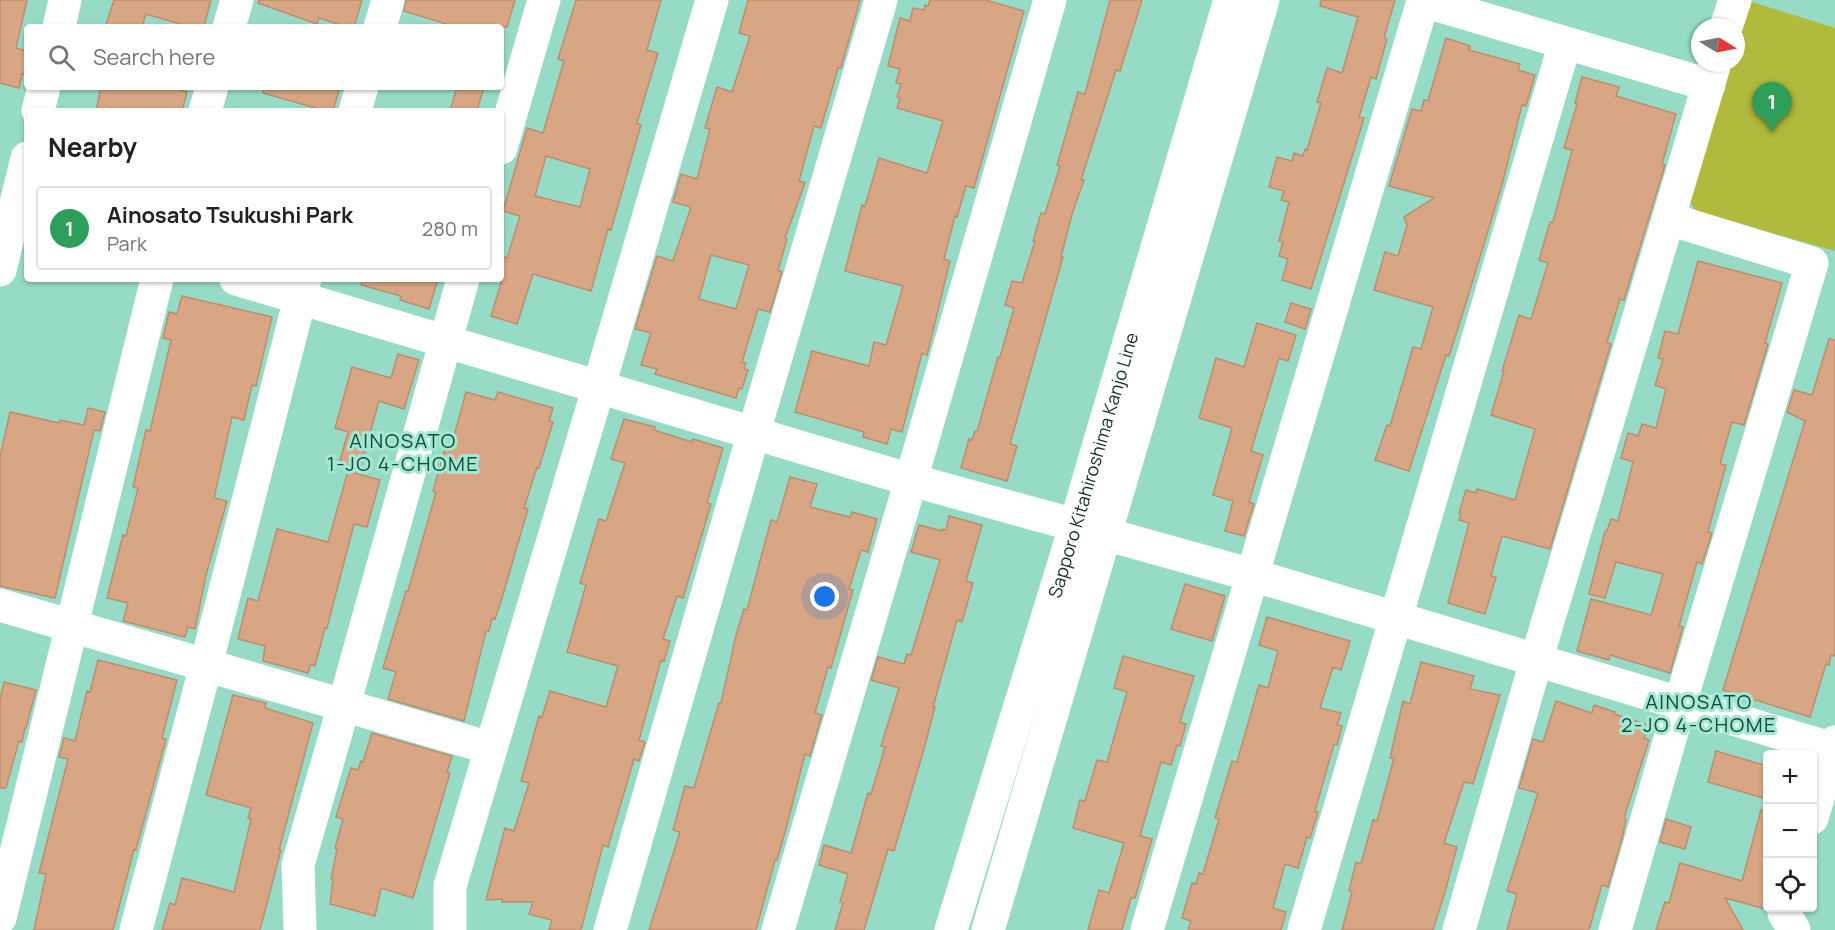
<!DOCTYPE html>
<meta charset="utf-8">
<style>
:root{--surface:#fff;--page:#f2f2f2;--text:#222;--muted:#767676;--line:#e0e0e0;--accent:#b63074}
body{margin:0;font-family:Manrope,sans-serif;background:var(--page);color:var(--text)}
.controls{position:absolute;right:18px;bottom:18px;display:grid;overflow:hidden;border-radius:6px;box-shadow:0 2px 4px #0004}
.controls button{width:54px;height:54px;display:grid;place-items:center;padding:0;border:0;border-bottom:2px solid var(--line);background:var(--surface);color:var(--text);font:30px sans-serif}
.compass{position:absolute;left:1691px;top:18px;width:54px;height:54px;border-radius:50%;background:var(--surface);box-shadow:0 2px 4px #0004;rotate:100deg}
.you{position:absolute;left:825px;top:597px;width:21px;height:21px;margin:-15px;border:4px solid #fff;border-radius:50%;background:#1a73e8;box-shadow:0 0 0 9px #1a73e833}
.badge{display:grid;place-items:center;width:39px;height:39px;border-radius:50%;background:var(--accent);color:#fff;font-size:20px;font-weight:700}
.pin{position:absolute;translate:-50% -50px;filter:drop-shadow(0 2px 3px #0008)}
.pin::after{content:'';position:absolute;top:32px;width:21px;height:18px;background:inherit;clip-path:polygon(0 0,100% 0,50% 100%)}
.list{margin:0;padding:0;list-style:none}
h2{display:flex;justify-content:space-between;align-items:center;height:78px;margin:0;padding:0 24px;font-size:26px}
h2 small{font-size:20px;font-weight:400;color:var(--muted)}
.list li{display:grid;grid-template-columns:39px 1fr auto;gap:18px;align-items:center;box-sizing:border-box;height:84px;margin:0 12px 12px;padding:0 12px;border:2px solid var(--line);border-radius:6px}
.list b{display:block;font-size:22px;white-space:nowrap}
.list p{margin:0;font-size:20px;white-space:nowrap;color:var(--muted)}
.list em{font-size:20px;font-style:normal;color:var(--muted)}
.icon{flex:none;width:33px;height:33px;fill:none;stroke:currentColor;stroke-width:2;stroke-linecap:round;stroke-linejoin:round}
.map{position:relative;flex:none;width:1835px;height:930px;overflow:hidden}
.search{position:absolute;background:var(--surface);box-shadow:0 2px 4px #0004;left:24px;top:24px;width:480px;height:66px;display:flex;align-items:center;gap:15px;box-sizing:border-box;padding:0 21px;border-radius:6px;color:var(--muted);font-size:22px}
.panel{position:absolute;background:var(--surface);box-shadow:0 2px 4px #0004;left:24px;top:108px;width:480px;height:174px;border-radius:6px}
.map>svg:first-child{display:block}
.green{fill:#b0ba3c}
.building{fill:#d8a585;stroke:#be8d6d;stroke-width:1.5;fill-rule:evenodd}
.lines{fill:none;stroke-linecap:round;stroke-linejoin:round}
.minor{stroke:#fff;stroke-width:33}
.major{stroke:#fff;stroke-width:33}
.labels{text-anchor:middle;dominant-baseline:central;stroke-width:6;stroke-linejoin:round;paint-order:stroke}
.street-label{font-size:18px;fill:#132f28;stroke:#a3e8d3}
.neighbourhood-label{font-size:20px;letter-spacing:1.5px;fill:#144a3d;stroke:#a3e8d3}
</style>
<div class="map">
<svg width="1835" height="930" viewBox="0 0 1835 930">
<rect width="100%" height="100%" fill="#96dbc6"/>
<path class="green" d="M1749 1 1835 28V251L1696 211 1689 201 1730 63H1736V44Z"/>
<path class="building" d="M0 0H27L16 48 27 51V75L22 74 19 88 0 83Z
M114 0H211L204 27H190L146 14 142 27H105Z
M259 0H362L354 27H347L319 18 317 24 258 3Z
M406 0H515L507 27H456L404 11Z
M576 0H661L647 50 658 53 637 123 641 125 611 230 608 229 591 291 533 274 517 324 491 316 501 283V256L507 258 520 216 503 211 527 128 543 133 564 61 558 59ZM546 156 590 169 580 207 535 196Z
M748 0H860L841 68H838L821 128 814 126 799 181 805 183 785 238 787 239 778 270 782 272 770 312 758 309 742 362 746 363 744 369 748 370 742 389 739 388 736 398 655 374 657 369 641 365 651 333 635 329 657 256 673 261 691 207 673 202 681 174 697 179 710 129 705 128 717 87 732 92 750 36 739 33ZM711 255 749 265 736 309 699 299Z
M930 0H985L1024 11 974 188 966 186 957 217 955 216 944 259 950 261 927 355 922 353 902 432 891 429 887 444 863 437 864 432 795 412 812 351 869 366 874 342 886 345 903 286 845 271 862 205 865 206 879 158 927 173 943 121 897 108 900 98 897 97 901 84 896 83 900 69 888 66 900 18 910 21 913 8 924 10 925 5 928 6Z
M1110 0H1142L1120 71 1116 70 1081 180H1084L1072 214 1061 257H1063L1010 444 1017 446 1007 481 961 468 969 439 972 440 975 431 977 432 998 357H1000L1014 308 1005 305 1012 281 1022 283 1035 241H1033L1041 213 1045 214 1060 166 1057 165 1078 92 1085 94Z
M1321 0H1395L1384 38 1387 39 1376 79 1371 77 1359 117 1364 118 1311 289 1282 280 1288 259 1279 256 1283 242 1279 241 1289 202 1281 200 1284 191 1269 187 1277 157 1292 161 1294 153 1303 156 1305 149 1307 150 1321 103 1317 102 1327 68 1342 73 1358 17 1320 6Z
M1446 38 1470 46 1469 50 1520 64 1518 70 1535 75 1526 106 1522 105 1502 185 1465 306 1449 356 1446 355 1409 471 1375 460 1387 425 1390 426 1413 347 1421 349 1433 307 1374 290 1385 252 1398 256 1407 225 1404 217 1434 198 1389 186 1412 109 1421 111 1424 100 1428 101Z
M1582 77 1619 87 1616 96 1676 114 1662 164 1665 165 1624 300 1620 299 1607 342 1611 344 1550 549 1502 536 1491 576 1496 577 1485 614 1448 603 1469 523 1459 520 1461 514 1459 513 1466 490 1476 493 1477 489 1515 500 1535 429 1491 415 1504 371H1502L1519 315 1531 319 1548 263 1539 260 1550 222H1553L1572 150 1564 148 1577 104 1575 103Z
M101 87H171L187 92 182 111H96Z
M263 87H340L333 111H326L263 93Z
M457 87H484L477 111H450Z
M1698 261 1782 283 1765 343 1768 344 1744 425 1732 422 1720 464 1726 465 1708 532 1712 533 1702 564 1697 562 1679 626 1683 627 1670 673 1610 655 1609 660 1577 651 1591 599 1651 615 1663 574 1616 562 1605 598 1589 594 1605 531H1607L1611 519 1618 521 1633 462 1621 458 1628 433 1638 436 1642 424 1656 428 1666 389 1655 385 1663 359 1658 358 1665 331 1678 334Z
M362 279H438L429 309 400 300 401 296 361 285Z
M182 296 272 317 256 386 252 385 244 420 232 417 214 498 227 501 206 575 195 629 188 627 185 637 123 621 128 603 107 598 123 535 126 536 138 488 133 487 146 430 150 431 171 340 163 338 169 312 177 314Z
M1291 303 1311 309 1305 329 1285 322Z
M1257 323 1296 335 1288 361 1279 358 1251 451 1263 455 1249 502 1254 504 1244 536 1225 531 1233 501 1213 495 1232 428 1199 418 1216 358 1244 367Z
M1829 339 1835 340V656L1831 655 1829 665 1826 664 1810 717 1723 690 1805 421 1787 412 1794 390 1812 395Z
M398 354 419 360 404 409 379 401 360 469 339 464 348 432 335 428 352 367 391 378Z
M466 392 495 400 498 392 553 408 549 421 553 422 539 468 537 467 524 508 528 509 502 598 495 619 492 618 489 631H486L464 721 388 699 396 672 383 668 406 591H408L436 492 433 491 445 449 450 451Z
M88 408 105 412 100 431 94 430 55 598 0 586V457L10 412 59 423 60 420 84 425Z
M624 419 655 427 654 430 692 442 693 439 723 448 707 503 711 504 683 598 677 596 663 639 670 641 664 661 661 660 639 740 645 742 639 761 634 759 608 847 603 845 581 930H549L552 920 529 914 533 902H502V899L486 900 505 828 514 831 529 783 521 781 539 716 542 717 550 691 606 707 618 666 567 652 586 585 580 583 599 519 606 521 625 463 611 459Z
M348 471 380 480 367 527 354 524 327 628H325L315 666 311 664 308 673 263 661 265 646 238 639 248 598 258 601 277 529 328 542Z
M790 477 817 484 810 507 850 517 852 512 877 519 868 552 861 550 849 589 853 590 831 668 828 667 815 713 822 715 810 756 805 754 786 829 777 860H775L756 930H649L680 832 673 830 685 786 694 788 719 703H721L736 635 744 609 747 610 771 520 777 522Z
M949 516 982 525 966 581 973 583 962 622 957 620 933 707H935L924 749 894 851 888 849 864 930H835L843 903 840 902 848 874 819 865 824 845 851 853 868 793 871 794 885 747 881 746 899 688 871 680 878 657 904 664 907 654 911 655 940 560 911 552 919 525 942 531V529L946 530Z
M1185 584 1225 596 1212 641 1171 629Z
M1267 617 1350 641 1341 670 1333 667 1320 708 1341 713 1337 725 1342 726 1337 745 1334 744 1315 811 1318 812 1310 838 1307 837 1298 868 1285 864 1273 908 1286 912 1281 930H1188L1191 921 1182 918 1192 883 1196 884 1199 873 1203 874 1219 819 1215 818 1232 761 1237 762 1259 685 1268 688 1278 651 1259 645Z
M1123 656 1194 676 1180 722 1186 724 1180 746 1177 745 1171 765 1161 762 1140 836 1152 839 1135 898H1131L1122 930H1088L1099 890 1109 893 1124 843 1073 828 1080 800 1085 801 1097 760 1107 762 1127 692 1114 688Z
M98 660 177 680 162 738 166 739 136 850 134 849 113 930H34L46 874 39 873 68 759 59 757 64 738 75 741 87 691 90 692Z
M1421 662 1474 676 1470 689 1500 695 1473 784 1464 782 1444 843 1457 847 1445 892 1433 930H1342L1352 892 1349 891 1356 862 1361 864 1373 820 1377 821 1394 758H1390L1403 701 1410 704Z
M4 682 36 690 26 728H25L22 742 19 741 6 788H0V699Z
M233 695 266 703 265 708 313 723 279 850H281L260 930H162L170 903 175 905 182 878 234 892 251 819 248 818 251 808 206 795Z
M1556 701 1592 713 1594 705 1615 712 1614 714 1648 725 1644 738 1649 740 1624 818 1626 819 1623 835 1608 887 1602 885 1589 930H1507L1517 894 1507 891 1538 793 1519 788 1533 739 1543 742Z
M372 733 452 756 447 772 450 773 413 898 381 888 375 916 330 904 333 879H331L337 849 335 848 343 819 336 817 351 768 358 770 361 761 363 762Z
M1716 751 1767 766V799L1708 782Z
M1761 810 1767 811 1766 909 1725 898 1743 930H1656L1665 902 1669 903 1680 863 1742 881Z
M1666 819 1691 827 1685 849 1660 842Z"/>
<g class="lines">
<path class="minor" d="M59 27 65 0
M229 27 237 0
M380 27 388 0
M1726 27 1735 0
M38 111 44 87
M205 111 212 87
M355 111 362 87
M501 148 544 0
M0 270 27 158
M236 279 911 480 1075 525
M1105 534 1252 575 1833 749 1835 742
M0 605 490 748
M1812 818 1833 749
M1786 908 1784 913 1794 930
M0 918 157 279
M136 930 206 665 305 279
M300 930 298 865 344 705 463 279
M450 930V886L599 386 712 0
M610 930 754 432 881 0
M778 930 911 480 1050 0
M1147 930 1423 1 1709 85
M1304 930 1565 43
M1459 930 1536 661 1715 63
M1615 930 1680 704 1812 263 1669 219"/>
<g class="major">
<path id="s1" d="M951 930 1064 563 1230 0"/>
<path d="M988 930 1263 0"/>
</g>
</g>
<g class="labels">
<g class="street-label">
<text stroke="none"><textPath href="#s1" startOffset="486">Sapporo Kitahiroshima Kanjo Line</textPath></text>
</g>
<g class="neighbourhood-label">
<text x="403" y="440">AINOSATO<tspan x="403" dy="23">1-JO 4-CHOME</tspan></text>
<text x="1699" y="701">AINOSATO<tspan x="1699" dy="23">2-JO 4-CHOME</tspan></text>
</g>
</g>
</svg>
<div class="controls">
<button>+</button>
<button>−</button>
<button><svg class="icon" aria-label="locate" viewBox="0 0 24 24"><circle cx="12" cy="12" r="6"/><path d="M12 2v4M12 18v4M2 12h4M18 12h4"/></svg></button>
</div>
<svg class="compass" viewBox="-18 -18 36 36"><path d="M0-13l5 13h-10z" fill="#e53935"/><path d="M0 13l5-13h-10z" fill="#767676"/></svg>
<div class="you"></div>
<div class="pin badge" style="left:1772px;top:132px;background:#2e9e5b">1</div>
<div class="search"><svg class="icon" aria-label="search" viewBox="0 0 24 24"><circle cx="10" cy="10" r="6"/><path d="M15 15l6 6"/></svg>Search here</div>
<section class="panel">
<h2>Nearby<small></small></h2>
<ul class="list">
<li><span class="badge" style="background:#2e9e5b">1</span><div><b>Ainosato Tsukushi Park</b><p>Park</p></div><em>280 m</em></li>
</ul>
</section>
</div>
